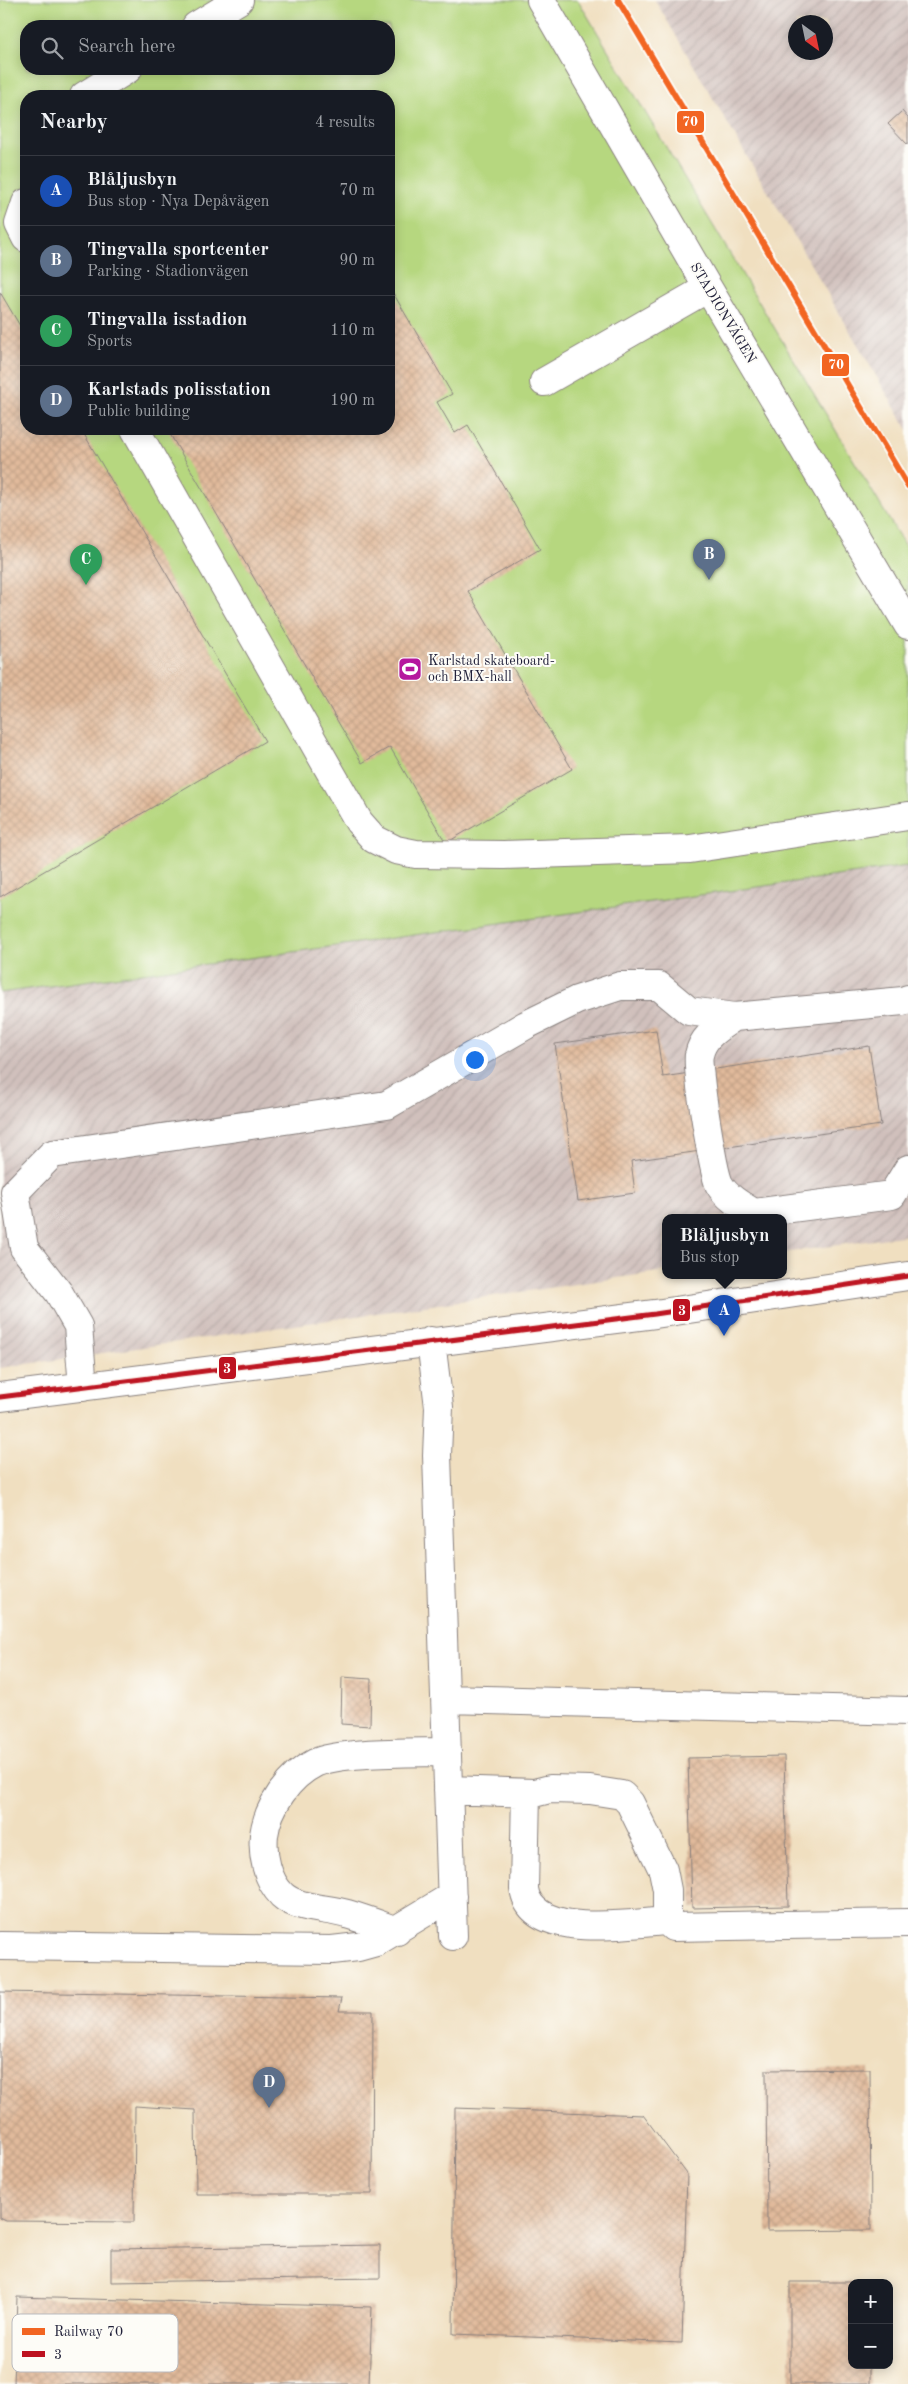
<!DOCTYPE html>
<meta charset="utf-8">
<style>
:root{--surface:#171b24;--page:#20242c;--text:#f1f3f6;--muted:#9ea1a6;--line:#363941;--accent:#d690ce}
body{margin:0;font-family:"Old Standard TT",serif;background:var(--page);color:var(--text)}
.controls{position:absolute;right:15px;bottom:15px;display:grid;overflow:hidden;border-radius:10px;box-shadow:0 2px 12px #0003}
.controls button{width:45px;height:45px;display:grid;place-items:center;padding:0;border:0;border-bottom:1px solid var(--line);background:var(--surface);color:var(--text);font:25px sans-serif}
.compass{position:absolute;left:788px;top:15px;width:45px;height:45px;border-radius:50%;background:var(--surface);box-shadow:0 2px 12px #0003;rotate:147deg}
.you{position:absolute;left:474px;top:1059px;width:18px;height:18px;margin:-12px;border:4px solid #fff;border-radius:50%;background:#1a73e8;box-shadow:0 0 0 8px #1a73e833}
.badge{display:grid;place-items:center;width:32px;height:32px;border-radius:50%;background:var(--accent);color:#fff;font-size:16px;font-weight:700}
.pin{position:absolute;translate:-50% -41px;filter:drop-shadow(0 1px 2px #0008)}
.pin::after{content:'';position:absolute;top:26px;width:18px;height:15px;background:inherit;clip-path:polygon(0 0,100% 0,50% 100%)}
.popup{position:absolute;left:662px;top:1214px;width:125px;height:65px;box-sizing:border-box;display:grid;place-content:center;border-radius:10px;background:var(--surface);filter:drop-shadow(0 1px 4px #0005);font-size:16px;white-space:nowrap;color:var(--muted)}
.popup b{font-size:19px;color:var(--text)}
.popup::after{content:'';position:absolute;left:50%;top:100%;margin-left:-10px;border:10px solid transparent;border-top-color:var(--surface)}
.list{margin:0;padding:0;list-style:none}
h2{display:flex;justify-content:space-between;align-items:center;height:65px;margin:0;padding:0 20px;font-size:21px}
h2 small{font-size:16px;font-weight:400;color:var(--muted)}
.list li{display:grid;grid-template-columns:32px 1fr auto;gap:15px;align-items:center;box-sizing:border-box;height:70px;padding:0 20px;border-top:1px solid var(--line)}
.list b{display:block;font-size:19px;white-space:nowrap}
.list p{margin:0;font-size:16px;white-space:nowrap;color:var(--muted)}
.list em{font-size:16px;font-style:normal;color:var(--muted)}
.icon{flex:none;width:28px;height:28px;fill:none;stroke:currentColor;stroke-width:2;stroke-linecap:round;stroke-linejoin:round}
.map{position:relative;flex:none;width:908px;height:2384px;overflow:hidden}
.search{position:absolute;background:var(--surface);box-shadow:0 2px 12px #0003;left:20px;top:20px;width:375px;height:55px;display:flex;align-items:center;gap:12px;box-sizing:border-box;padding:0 18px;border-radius:20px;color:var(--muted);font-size:19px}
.panel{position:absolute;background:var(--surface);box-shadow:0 2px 12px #0003;left:20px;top:90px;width:375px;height:345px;border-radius:20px}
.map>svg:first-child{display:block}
.industrial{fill:url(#industrial-furrows);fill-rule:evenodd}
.pitch{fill:#b6d77f;stroke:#6c7c5d;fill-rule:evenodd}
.building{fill:url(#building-cross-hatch)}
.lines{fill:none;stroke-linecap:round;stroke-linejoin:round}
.minor-casing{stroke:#89807e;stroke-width:30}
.minor{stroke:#fff;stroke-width:28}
.bus-1-casing{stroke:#fdfcf7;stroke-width:9}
.bus-1{stroke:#bd1220;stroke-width:5}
.rail-1-casing{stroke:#fdfcf7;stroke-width:10}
.rail-1{stroke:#f26522;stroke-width:6}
.labels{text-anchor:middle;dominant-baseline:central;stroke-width:4;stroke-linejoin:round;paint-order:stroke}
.street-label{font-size:14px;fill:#22223b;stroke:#fdfcf7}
.poi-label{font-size:14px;fill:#22223b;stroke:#fdfcf7;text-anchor:start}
.key{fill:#fdfcf7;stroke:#bbbbbf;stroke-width:1}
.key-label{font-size:14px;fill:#22223b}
.line-badge{stroke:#fdfcf7;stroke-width:2}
.badge-label{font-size:14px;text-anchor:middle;font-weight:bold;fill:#fff}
</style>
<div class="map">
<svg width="908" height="2384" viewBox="0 0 908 2384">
<defs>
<pattern id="industrial-furrows" width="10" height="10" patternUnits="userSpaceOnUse" patternTransform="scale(1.25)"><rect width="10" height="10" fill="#d0c0bc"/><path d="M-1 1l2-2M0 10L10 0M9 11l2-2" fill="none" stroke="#b2a5a2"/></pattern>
<pattern id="building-cross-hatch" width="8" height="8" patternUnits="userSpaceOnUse" patternTransform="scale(1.25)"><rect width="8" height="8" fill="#e1ba9b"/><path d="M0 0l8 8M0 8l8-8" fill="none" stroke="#c1a086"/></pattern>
</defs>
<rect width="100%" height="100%" fill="#fdfcf7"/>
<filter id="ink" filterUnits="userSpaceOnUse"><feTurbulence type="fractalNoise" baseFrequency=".02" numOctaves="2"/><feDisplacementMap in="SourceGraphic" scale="10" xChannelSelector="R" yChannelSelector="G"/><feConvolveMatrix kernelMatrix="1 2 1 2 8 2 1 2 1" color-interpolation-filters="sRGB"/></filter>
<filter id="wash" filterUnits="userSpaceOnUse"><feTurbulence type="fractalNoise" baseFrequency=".0096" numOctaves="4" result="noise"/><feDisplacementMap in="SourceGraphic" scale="20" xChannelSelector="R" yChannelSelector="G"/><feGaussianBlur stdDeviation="1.12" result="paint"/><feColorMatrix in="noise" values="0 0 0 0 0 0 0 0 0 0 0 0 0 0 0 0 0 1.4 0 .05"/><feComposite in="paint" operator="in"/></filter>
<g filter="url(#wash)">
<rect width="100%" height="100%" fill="#f0dfc0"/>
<path class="industrial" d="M655 0H908V430ZM796 22H826V52H796Z
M908 866V1235L783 1253V1217H665V1271L0 1368V993Z"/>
<path class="pitch" d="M0 0H578L908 551V866L0 993ZM26 26H389V69H26ZM26 96H389V429H26Z"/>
<g id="blocks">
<path class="building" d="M902 111 908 118V145L888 124Z
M389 286 452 394 437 402 455 433 468 425 540 549 468 591 572 769 446 843 390 747 362 763 167 429H389Z
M0 292 26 336V429H81L265 741 0 897Z
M656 1030 663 1077 869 1046 881 1125 631 1161 635 1193 578 1201 555 1044Z
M342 1677 371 1679 370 1726 341 1724Z
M784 1756 788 1906 692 1908 688 1758Z
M0 1992 342 1998 339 2011H373L372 2194H196L195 2110 135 2106 134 2222 6 2221 0 2218Z
M870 2069 871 2230 767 2231 766 2070Z
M455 2108 643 2115 687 2174 682 2343 453 2334Z
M380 2245V2278L111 2282V2249Z
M790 2282H852V2365H870V2384H790Z
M17 2297 372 2307 369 2384H14Z"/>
</g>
</g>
<g filter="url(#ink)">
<use href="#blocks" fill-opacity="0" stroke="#89807e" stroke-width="1"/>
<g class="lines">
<g class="minor-casing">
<path id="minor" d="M541 0 708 288 908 625
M196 26 239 0
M84 96 128 69
M26 203 19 224 26 238
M544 382 708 288
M135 429 359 822 374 839 396 850 416 854 504 855 690 849 908 816
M734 1017C719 1028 703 1035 699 1055 696 1067 713 1171 719 1184 726 1197 742 1206 754 1213L892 1195 908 1169
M431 1341 439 1407 437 1455 453 1936
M83 1387 78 1326 59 1293 24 1248 15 1192 52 1154 387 1105 526 1025 577 1000 620 986H659L689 1011 734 1017 903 1001 908 999
M0 1397 655 1314 908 1276
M446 1699 908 1711
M448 1790 534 1793 550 1789 590 1790 622 1795 630 1803 663 1870 667 1890V1921L673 1927 908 1923
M526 1793 524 1889C531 1941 630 1923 667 1921
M397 1931C380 1925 364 1919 347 1914 327 1908 297 1909 282 1895 267 1880 262 1855 264 1835 268 1806 289 1776 315 1763 340 1751 416 1753 447 1752
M0 1946 332 1950 358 1947 376 1942 452 1896"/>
</g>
<use href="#minor" class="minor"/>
<g class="bus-1-casing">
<path id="bus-1" d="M0 1397 655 1314 908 1276"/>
</g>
<use href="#bus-1" class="bus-1"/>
<g class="rail-1-casing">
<path id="rail-1" d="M618 0 908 486"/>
</g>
<use href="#rail-1" class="rail-1"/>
</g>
</g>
<defs>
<g id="stadium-square" transform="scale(1.25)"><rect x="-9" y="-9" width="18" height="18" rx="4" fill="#b5179e" stroke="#fdfcf7"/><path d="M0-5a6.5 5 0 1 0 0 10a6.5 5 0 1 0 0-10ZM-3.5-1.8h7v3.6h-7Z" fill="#fff"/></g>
</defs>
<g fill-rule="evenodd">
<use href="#stadium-square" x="410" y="669"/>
</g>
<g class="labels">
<g class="street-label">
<text transform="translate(723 313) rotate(59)">STADIONVÄGEN</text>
</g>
<g class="poi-label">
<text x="428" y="661">Karlstad skateboard-<tspan x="428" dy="16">och BMX-hall</tspan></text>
</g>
</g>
<rect x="12" y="2314" width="166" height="58" rx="8" class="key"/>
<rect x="22" y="2328" width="23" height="7" fill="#f26522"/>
<rect x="22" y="2351" width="23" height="6" fill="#bd1220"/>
<g class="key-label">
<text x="54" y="2336">Railway 70</text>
<text x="54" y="2359">3</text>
</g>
<g class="line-badge">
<rect x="676" y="110" width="29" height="24" rx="5" fill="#f26522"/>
<rect x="821" y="353" width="29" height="24" rx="5" fill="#f26522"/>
<rect x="672" y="1298" width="19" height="24" rx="5" fill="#bd1220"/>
<rect x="218" y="1356" width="19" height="24" rx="5" fill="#bd1220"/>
</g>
<g class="badge-label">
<text x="690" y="126">70</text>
<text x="836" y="369">70</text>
<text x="682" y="1315">3</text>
<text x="227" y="1373">3</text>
</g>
</svg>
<div class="controls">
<button>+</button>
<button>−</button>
</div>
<svg class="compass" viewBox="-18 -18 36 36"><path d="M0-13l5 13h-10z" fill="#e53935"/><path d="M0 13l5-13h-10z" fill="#9ea1a6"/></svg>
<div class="you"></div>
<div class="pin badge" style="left:724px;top:1336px;background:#1a4fb4">A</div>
<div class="popup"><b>Blåljusbyn</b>Bus stop</div>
<div class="pin badge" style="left:709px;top:580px;background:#5c6f8a">B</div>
<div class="pin badge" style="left:86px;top:585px;background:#2e9e5b">C</div>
<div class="pin badge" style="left:269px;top:2108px;background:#5c6f8a">D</div>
<div class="search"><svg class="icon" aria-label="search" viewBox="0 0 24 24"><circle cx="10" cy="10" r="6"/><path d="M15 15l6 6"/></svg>Search here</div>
<section class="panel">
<h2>Nearby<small>4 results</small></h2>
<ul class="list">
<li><span class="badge" style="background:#1a4fb4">A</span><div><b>Blåljusbyn</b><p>Bus stop · Nya Depåvägen</p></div><em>70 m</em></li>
<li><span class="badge" style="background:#5c6f8a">B</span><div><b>Tingvalla sportcenter</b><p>Parking · Stadionvägen</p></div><em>90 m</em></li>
<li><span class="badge" style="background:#2e9e5b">C</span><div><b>Tingvalla isstadion</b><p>Sports</p></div><em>110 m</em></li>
<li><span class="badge" style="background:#5c6f8a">D</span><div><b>Karlstads polisstation</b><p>Public building</p></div><em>190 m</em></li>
</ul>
</section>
</div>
